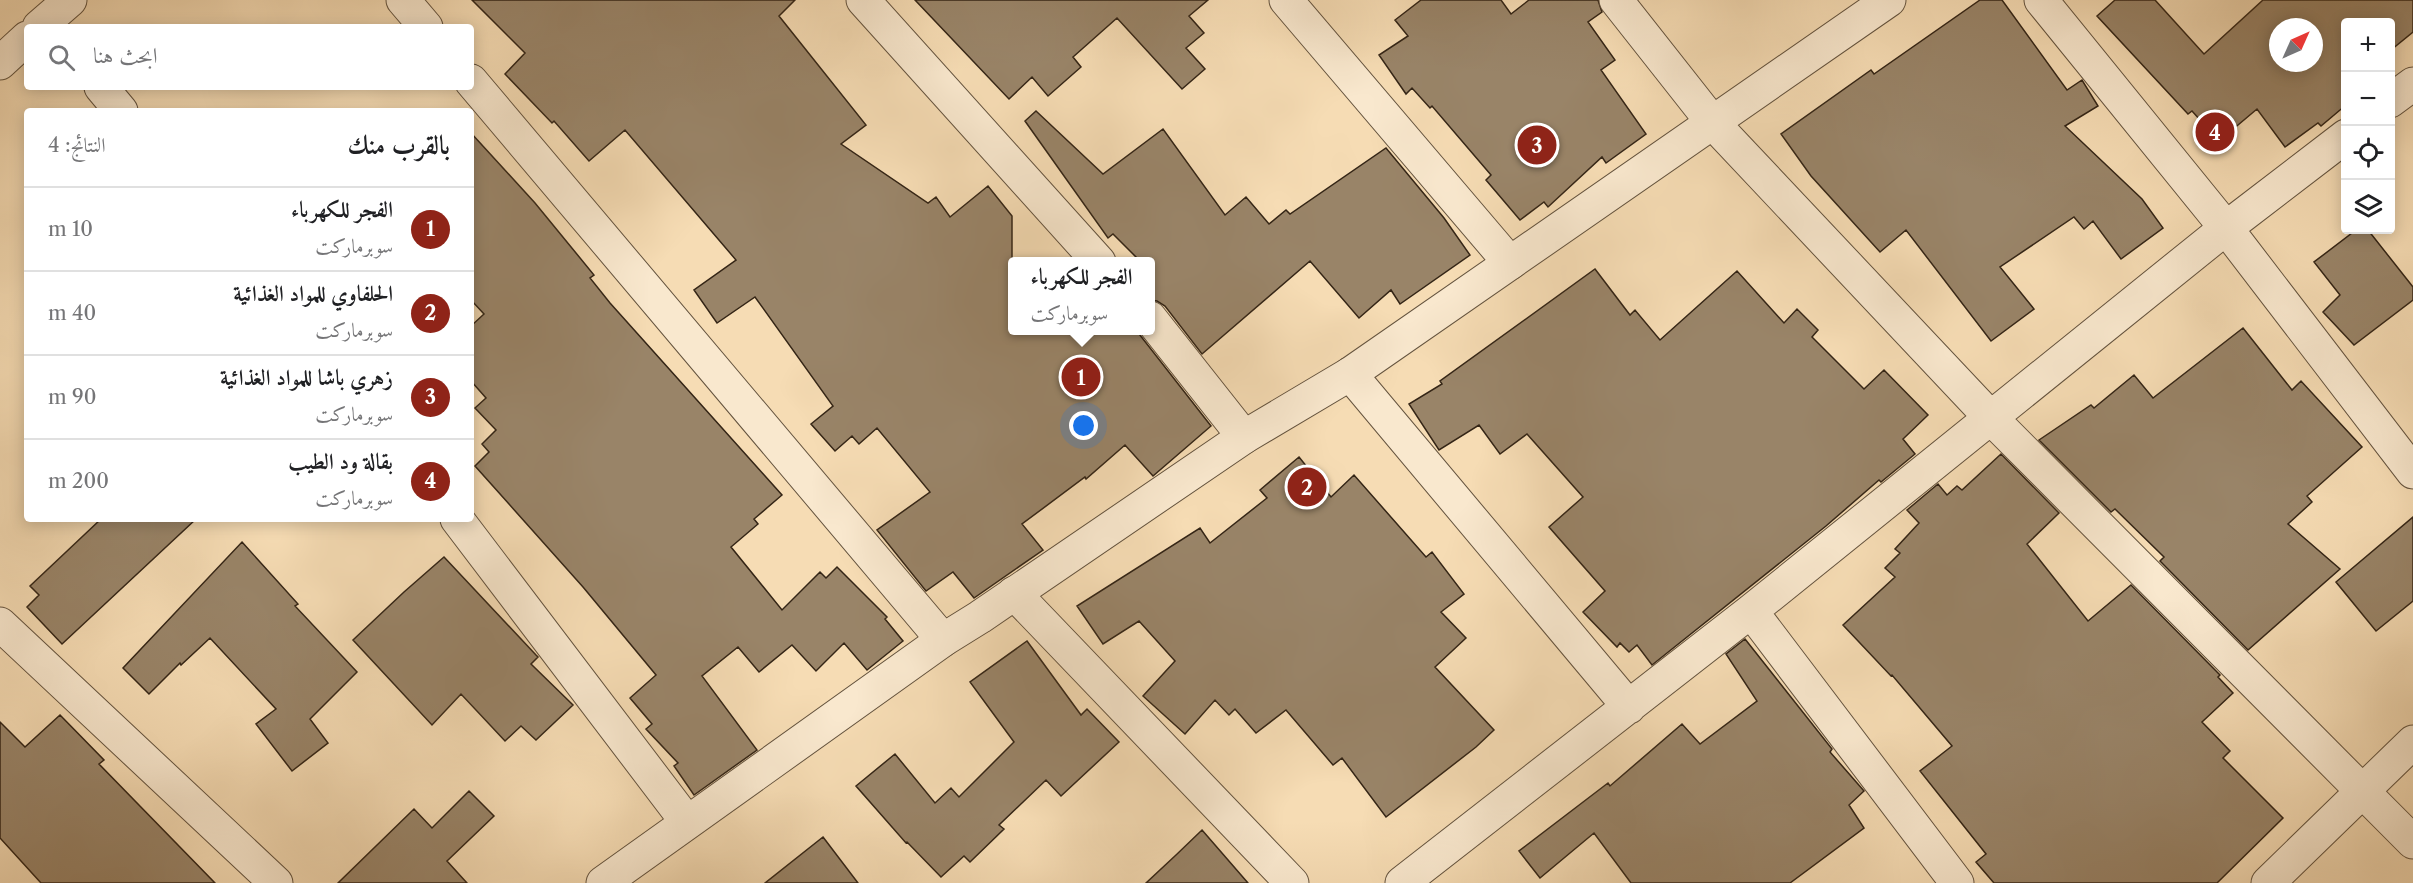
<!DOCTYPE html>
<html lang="ar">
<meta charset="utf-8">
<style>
:root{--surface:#fff;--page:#f6f6f6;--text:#202124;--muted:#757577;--line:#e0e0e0;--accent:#8f2418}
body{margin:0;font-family:"Libre Caslon Text",Amiri,serif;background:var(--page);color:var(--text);direction:rtl}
.controls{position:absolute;right:18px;top:18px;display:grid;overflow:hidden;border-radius:6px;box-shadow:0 3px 15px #0003}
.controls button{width:54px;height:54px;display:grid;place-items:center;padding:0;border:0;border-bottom:2px solid var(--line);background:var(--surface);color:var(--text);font:30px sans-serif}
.compass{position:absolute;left:2269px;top:18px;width:54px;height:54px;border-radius:50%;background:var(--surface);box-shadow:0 3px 15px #0003;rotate:45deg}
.you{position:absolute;left:1084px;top:426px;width:21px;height:21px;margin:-15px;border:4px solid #fff;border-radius:50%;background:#1a73e8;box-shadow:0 0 0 9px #1a73e833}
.badge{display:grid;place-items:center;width:39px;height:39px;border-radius:50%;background:var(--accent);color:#fff;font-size:20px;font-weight:700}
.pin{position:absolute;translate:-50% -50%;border:3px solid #fff;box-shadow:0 2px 6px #0006}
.popup{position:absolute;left:1008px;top:257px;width:147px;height:78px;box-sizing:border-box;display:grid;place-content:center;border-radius:6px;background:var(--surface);filter:drop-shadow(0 2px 4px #0005);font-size:20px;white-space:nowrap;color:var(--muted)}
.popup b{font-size:22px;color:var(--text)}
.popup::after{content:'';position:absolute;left:50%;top:100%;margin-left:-12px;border:12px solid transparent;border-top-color:var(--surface)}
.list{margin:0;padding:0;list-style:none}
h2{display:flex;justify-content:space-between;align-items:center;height:78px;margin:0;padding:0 24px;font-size:26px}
h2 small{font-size:20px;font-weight:400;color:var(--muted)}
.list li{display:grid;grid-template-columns:39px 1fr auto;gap:18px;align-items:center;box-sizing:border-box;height:84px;padding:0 24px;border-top:2px solid var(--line)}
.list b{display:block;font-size:22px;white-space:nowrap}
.list p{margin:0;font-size:20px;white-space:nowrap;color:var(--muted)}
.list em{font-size:20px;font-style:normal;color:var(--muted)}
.icon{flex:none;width:33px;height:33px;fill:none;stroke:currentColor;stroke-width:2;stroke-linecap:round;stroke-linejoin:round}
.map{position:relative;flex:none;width:2413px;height:883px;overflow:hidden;direction:ltr}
.search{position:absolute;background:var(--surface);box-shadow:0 3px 15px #0003;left:24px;top:24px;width:450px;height:66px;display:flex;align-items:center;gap:15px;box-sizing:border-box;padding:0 21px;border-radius:6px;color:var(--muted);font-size:22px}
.panel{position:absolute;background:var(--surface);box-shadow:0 3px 15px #0003;left:24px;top:108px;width:450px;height:414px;border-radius:6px;direction:rtl}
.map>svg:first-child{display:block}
.building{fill:#998468;stroke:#342516;stroke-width:1.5;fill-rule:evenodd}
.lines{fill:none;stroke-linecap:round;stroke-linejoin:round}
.minor-casing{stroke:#64533e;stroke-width:35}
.tertiary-casing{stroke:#64533e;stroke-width:35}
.minor{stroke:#f9e8ce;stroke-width:33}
.tertiary{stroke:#f9e8ce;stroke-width:33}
</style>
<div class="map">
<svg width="2413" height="883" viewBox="0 0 2413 883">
<rect width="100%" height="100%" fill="#f6dcb4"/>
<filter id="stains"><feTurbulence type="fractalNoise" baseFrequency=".00333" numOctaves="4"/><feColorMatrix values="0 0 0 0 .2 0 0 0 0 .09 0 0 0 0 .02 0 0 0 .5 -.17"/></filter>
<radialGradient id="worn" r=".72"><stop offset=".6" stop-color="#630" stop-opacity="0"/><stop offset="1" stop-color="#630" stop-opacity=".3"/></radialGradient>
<path class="building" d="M472 0H795L779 16 866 125 841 144 928 203 936 197 950 217 988 186 1012 216V330H1136L1211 426 1153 476 1125 445 1086 479 1085 477 1022 524 1043 550 974 598 953 572 926 591 877 530 930 492 877 428 859 444 852 436 835 451 811 424 833 406 755 297 717 323 694 290 736 260 625 130 589 161 554 121 552 123 505 74 525 53Z
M915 0H1208L1189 16 1204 33 1186 48 1205 69 1182 89 1117 18 1073 57 1081 67 1048 96 1032 77 1009 99Z
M1421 0H1501L1511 14 1529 0H1598L1602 12 1588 22 1615 60 1601 70 1646 134 1606 163 1602 157 1548 207 1544 202 1520 220 1486 180 1491 175 1432 106 1430 108 1412 88 1406 94 1379 55 1408 36 1395 20Z
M1980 0H2002L2067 90 2082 80 2098 106 2065 126 2142 199 2163 228 2121 259 2093 221 2084 229 2074 217 2000 267 2034 309 1991 341 1906 230 1880 252 1811 176 1781 134 1871 70 1874 74Z
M2115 0H2155L2204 54 2263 0H2413V32L2391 50V22H2346V105L2321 126 2318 123 2285 147 2257 109 2219 141 2192 111 2188 114 2097 16ZM2278 27H2314V63H2278Z
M1036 111 1103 174 1163 129 1225 215 1246 197 1269 224 1286 210 1290 214 1386 148 1444 218 1470 255 1400 304 1391 290 1359 318 1310 261 1202 354 1165 306 1157 301 1150 300V261H1140L1113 234 1108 238 1025 121Z
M471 133 535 203 594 275 590 278 610 303 782 495 754 519 758 524 731 547 782 610 820 572 826 578 837 567 887 617 885 619 903 641 867 670 844 643 816 671 792 645 759 672 738 647 702 676 757 750 694 795 674 766 678 763 646 729 652 724 630 698 656 675 583 587 475 466 489 452 482 444 496 430 475 408 486 398 471 381V326L484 314 471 300Z
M2356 230H2368L2413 287V300L2354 345 2323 312 2340 295 2314 262Z
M1595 269 1630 315 1635 310 1660 340 1737 271 1784 323 1797 309 1818 330 1812 337 1864 389 1884 370 1928 415 1903 439 1915 454 1881 482 1879 480 1826 526 1652 665 1637 645 1629 652 1620 643 1617 647 1583 612 1605 591 1549 527 1583 497 1527 434 1500 454 1479 425 1439 450 1409 404 1442 384 1440 381Z
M2243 328 2292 390 2301 381 2362 447 2307 496 2312 502 2288 524 2340 569 2248 650 2160 561 2164 557 2115 509 2111 512 2039 440 2091 405 2094 408 2134 375 2153 398Z
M2001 454 2059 513 2027 544 2088 621 2131 585 2220 675 2218 677 2233 693 2202 722 2230 751 2223 758 2283 818 2217 883H1994L1976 862 1986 854 1920 771 1952 746 1892 675 1891 676 1843 625 1895 577 1885 568 1900 553 1895 549 1919 523 1907 510 1938 484 1947 495 1957 486 1962 490Z
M1299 457 1331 497 1354 475 1426 557 1432 552 1464 594 1441 612 1466 638 1435 667 1494 730 1476 747 1386 817 1342 758 1333 765 1286 710 1256 733 1235 709 1229 715 1215 700 1185 734 1143 696 1175 661 1139 621 1103 644 1077 606 1200 528 1210 543 1267 498 1260 490Z
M2413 517V601L2376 631 2336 582Z
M101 519H196L62 644 27 607 39 595 30 586Z
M242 542 298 604 295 606 357 672 310 719 328 743 292 771 256 724 276 709 210 638 181 665 180 663 149 694 123 668Z
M444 557 536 655 538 657 531 664 573 705 536 740 521 726 505 741 461 694 432 725 353 640 404 592Z
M1745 639 1832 749 1830 752 1864 791 1849 805 1864 828 1790 883H1631L1594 833 1540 878 1519 851 1608 783 1610 786 1682 724 1700 744 1757 701 1726 654Z
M1027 641 1081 715 1087 709 1119 742 1061 796 1046 780 999 825 1004 829 970 862 964 856 941 877 907 842 906 843 856 786 895 754 935 803 951 788 959 797 1014 742 970 682Z
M60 715 104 760 99 764 215 883H41L0 838V722L25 747Z
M469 791 494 816 447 861 467 883H338L414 809 432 828Z
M1202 830 1248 883H1146L1176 855Z
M823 837 858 883H765Z"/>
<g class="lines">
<g class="minor-casing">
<path id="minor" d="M403 0 426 27
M863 0 1099 262
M1286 0 1510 263
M1616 0 1713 123 1991 418 2413 842
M2041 0 2226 228 2413 472
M39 27 70 0
M0 63 27 38
M471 81 943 640
M101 87 121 111
M2390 101 2413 84
M1150 318 1244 437
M1350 374 1629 707
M457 519 687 822
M1014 593 1292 883
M1751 611 1957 883
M0 624 276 883
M1402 883 1751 611 2226 228 2346 136
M2268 883 2413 742"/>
</g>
<g class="tertiary-casing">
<path id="tertiary" d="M603 883 943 640 980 617 1244 437 1350 374 1889 0"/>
</g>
<use href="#minor" class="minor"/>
<use href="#tertiary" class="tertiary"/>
</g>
<rect width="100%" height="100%" filter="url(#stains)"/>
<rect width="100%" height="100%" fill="url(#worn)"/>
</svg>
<div class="controls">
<button>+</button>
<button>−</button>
<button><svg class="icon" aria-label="locate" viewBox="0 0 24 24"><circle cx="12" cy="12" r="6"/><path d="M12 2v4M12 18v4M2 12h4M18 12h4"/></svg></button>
<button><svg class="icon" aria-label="layers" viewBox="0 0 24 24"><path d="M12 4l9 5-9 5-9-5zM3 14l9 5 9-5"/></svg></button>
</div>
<svg class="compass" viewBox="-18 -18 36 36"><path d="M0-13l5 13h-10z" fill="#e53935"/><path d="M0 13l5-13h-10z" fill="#757577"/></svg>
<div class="you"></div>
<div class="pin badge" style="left:1081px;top:377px">1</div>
<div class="popup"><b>الفجر للكهرباء</b>سوبرماركت</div>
<div class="pin badge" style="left:1307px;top:487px">2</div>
<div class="pin badge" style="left:1537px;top:145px">3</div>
<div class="pin badge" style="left:2215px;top:132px">4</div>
<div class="search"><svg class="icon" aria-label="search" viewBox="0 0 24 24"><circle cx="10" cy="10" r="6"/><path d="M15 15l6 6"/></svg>ابحث هنا</div>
<section class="panel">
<h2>بالقرب منك<small>النتائج: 4</small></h2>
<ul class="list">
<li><span class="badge">1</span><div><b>الفجر للكهرباء</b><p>سوبرماركت</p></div><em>10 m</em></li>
<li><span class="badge">2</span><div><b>الحلفاوي للمواد الغذائية</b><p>سوبرماركت</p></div><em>40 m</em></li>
<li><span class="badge">3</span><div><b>زهري باشا للمواد الغذائية</b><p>سوبرماركت</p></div><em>90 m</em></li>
<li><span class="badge">4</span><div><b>بقالة ود الطيب</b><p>سوبرماركت</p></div><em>200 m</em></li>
</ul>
</section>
</div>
